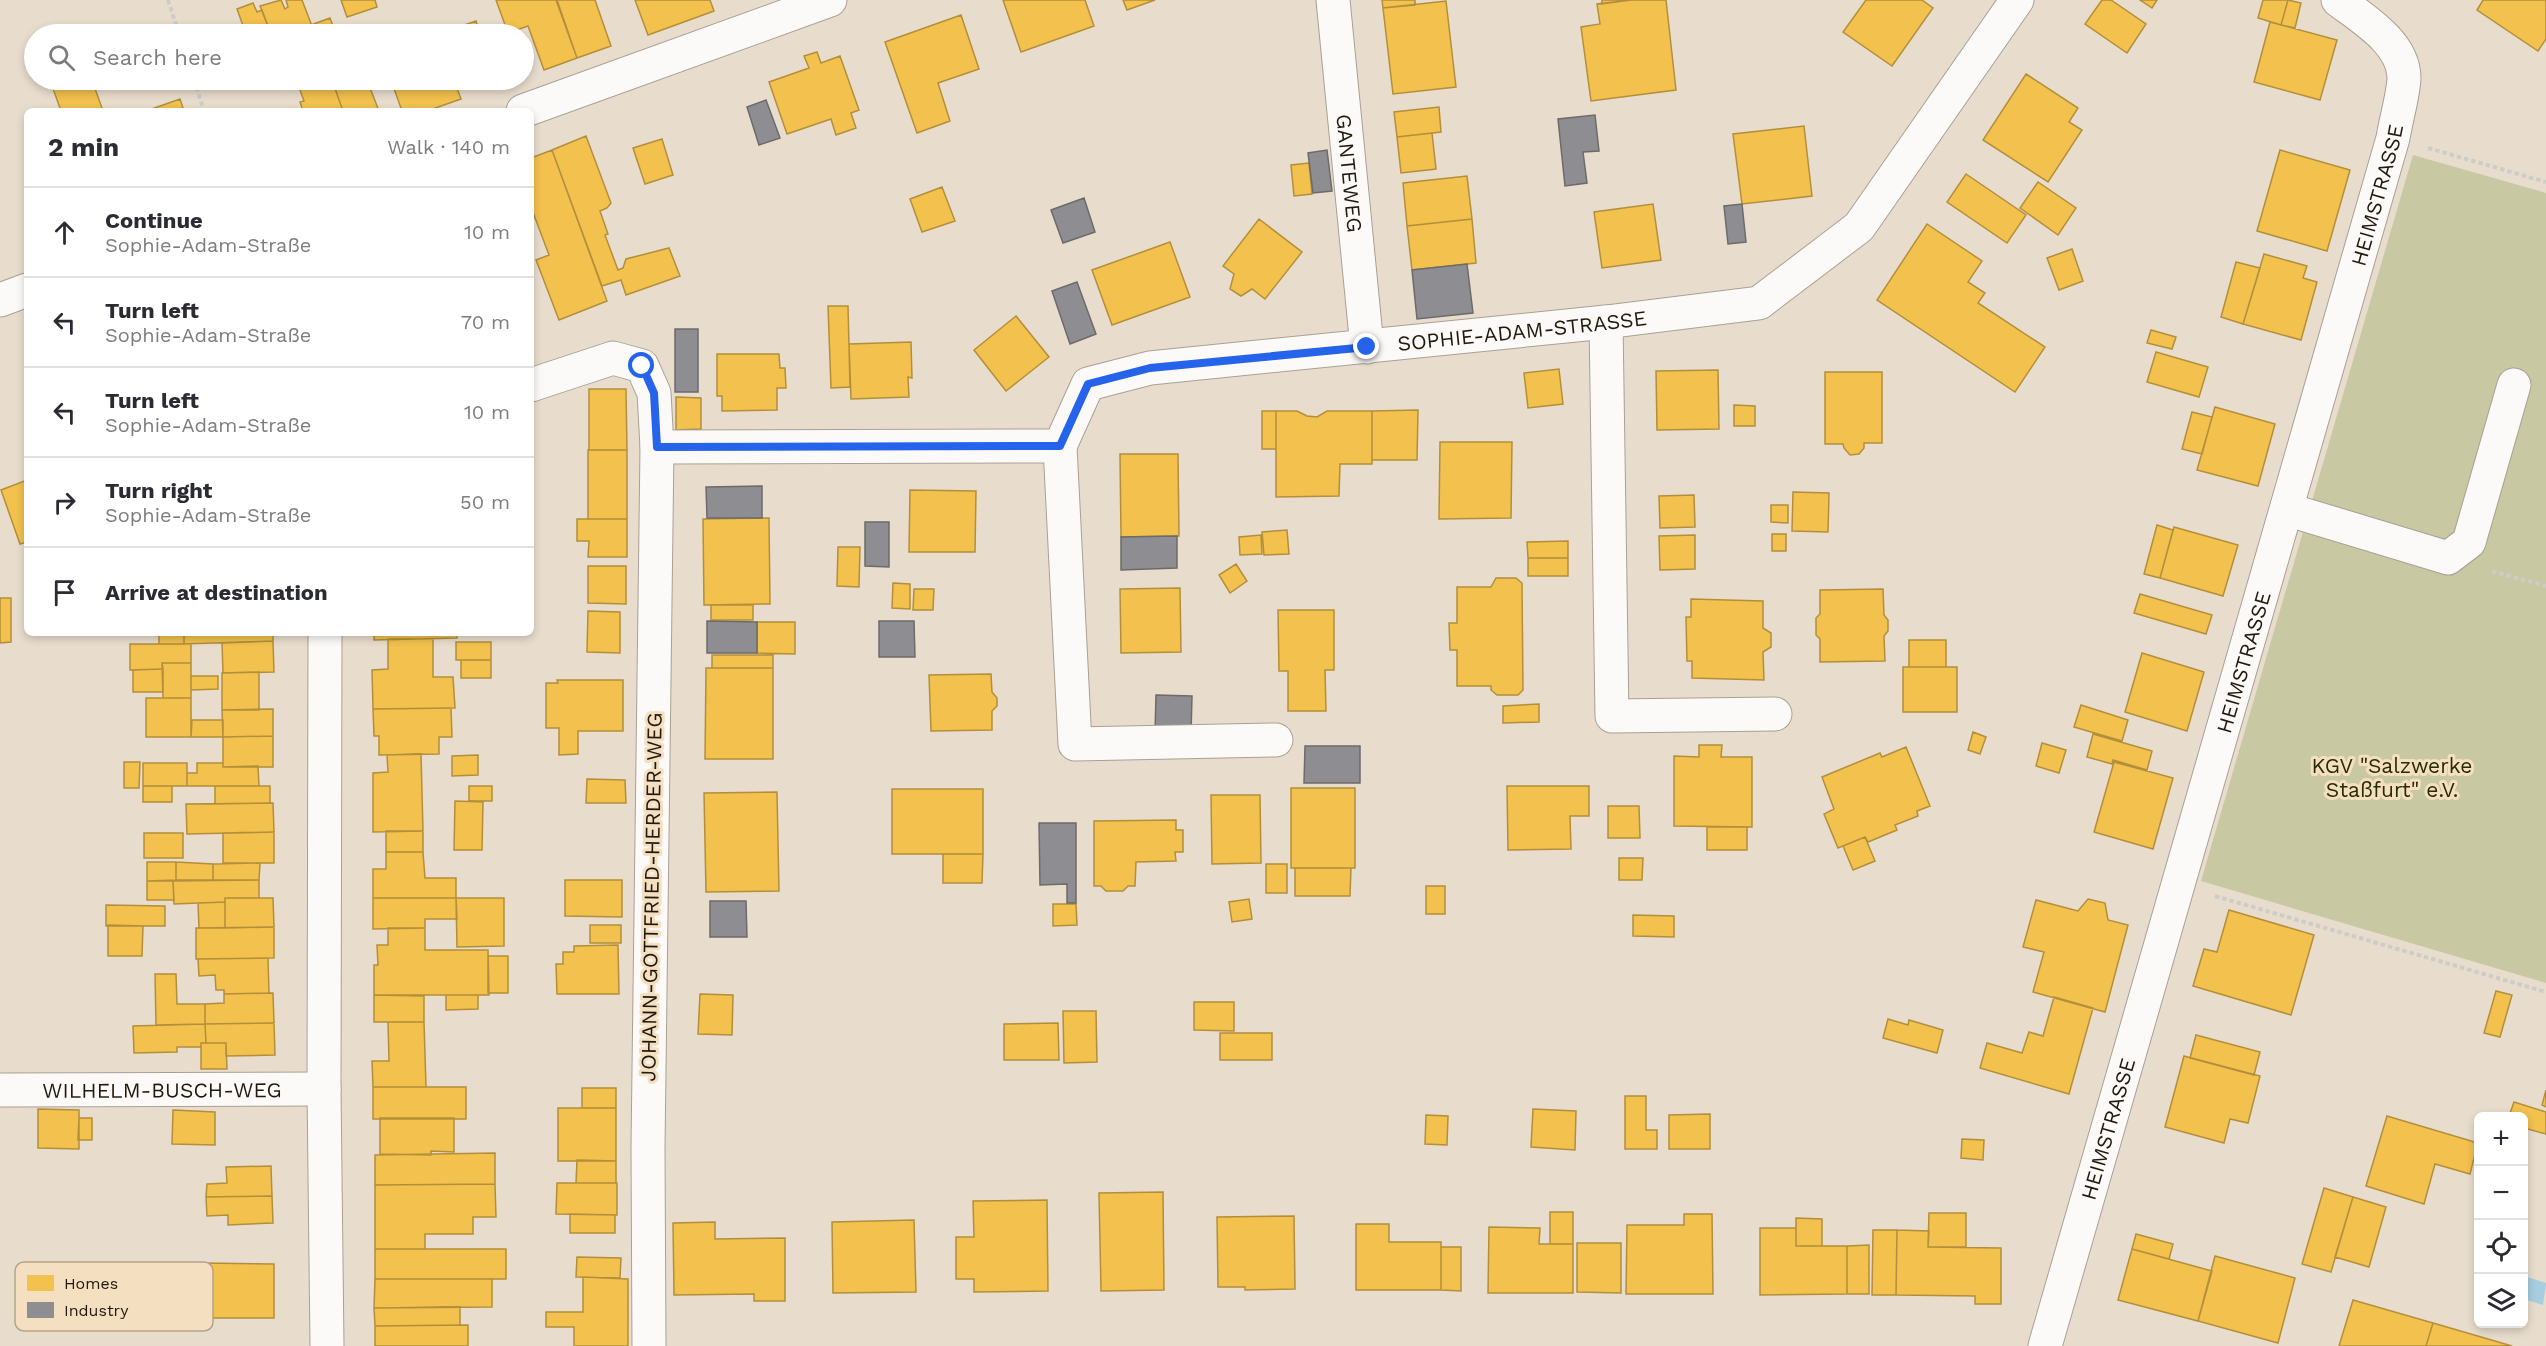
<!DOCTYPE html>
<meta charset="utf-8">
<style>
:root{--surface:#fff;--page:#f7f7f7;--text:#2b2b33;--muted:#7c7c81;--line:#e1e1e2}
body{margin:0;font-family:"Work Sans",sans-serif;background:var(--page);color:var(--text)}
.controls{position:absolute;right:18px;bottom:18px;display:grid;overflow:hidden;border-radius:9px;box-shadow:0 3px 9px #0003}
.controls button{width:54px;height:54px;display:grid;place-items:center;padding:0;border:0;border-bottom:2px solid var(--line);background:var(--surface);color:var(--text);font:30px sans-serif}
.stop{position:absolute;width:18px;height:18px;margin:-14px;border:4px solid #2563eb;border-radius:50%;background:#fff}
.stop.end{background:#2563eb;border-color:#fff;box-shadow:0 2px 6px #0008}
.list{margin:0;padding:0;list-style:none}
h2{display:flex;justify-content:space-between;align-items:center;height:78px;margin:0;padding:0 24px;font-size:26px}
h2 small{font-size:20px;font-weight:400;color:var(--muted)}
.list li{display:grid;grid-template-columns:39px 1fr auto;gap:18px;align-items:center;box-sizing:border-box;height:90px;padding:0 24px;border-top:2px solid var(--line)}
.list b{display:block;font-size:22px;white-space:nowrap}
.list p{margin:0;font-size:20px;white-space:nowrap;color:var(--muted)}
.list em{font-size:20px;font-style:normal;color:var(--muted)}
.icon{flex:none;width:33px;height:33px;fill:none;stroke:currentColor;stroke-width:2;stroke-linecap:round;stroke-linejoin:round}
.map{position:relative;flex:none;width:2546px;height:1346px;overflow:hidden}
.search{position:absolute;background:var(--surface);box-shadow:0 3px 9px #0003;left:24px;top:24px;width:510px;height:66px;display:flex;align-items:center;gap:15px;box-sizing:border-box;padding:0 21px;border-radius:33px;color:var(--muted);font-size:22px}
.panel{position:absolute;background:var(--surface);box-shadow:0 3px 9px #0003;left:24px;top:108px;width:510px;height:528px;border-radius:9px}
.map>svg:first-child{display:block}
.green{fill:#c8c8a2}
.water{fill:#a7cee0}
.homes{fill:#f2c14e;stroke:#b38f3b;stroke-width:1.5}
.industry{fill:#8d8d92;stroke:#6d6a6a;stroke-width:1.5}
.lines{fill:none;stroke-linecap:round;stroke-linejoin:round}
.minor-casing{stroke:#a9a094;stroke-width:35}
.path{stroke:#ceccc7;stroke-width:4;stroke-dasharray:4.5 3;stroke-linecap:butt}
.minor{stroke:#fcfaf8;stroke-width:33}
.route{stroke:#2563eb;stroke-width:8}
.labels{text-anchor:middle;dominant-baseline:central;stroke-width:6;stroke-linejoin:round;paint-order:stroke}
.street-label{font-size:21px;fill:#21190e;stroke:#f4dfc1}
.park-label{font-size:21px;fill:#272d00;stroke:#f4dfc1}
.key{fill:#f4dfc1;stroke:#b5a48b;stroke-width:1.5}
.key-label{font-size:16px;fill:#21190e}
</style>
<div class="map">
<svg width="2546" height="1346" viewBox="0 0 2546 1346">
<rect width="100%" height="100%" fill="#e8ddcd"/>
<path class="green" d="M2413 155 2546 193V983L2201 881Z"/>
<path class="water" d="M2524 1276 2546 1283 2543 1305 2524 1299Z"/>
<path class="homes" d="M281 0 285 9 288 7 286 0H302L315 34H271L260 6Z
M341 0H375L377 7 347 17Z
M496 0H556L577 58 544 70 528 26 508 33Z
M557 0H595L611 46 577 58Z
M635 0H710L714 11 648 35Z
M1003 0H1085L1094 26 1021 52Z
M1123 0H1155L1127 10Z
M1382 0H1415V5L1383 8Z
M1602 0H1631L1602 4Z
M1631 0H1666L1676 90 1591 101 1581 27 1600 24 1597 4Z
M1866 0H1922L1933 8 1892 66 1843 32Z
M2102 0H2111L2146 24 2127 53 2085 24Z
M2140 0H2157L2152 8Z
M2263 0H2288L2281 25 2258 18Z
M2288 0 2301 3 2295 28 2281 25Z
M2483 0H2546V39L2538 51 2477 10Z
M1446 1 1456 87 1393 94 1383 8Z
M253 3 257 12 262 10 271 34H246L237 9Z
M961 15 979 69 938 83 950 121 917 133 885 42Z
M330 18 336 34H315L311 25Z
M476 21 480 34H444V32Z
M2270 22 2337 40 2320 100 2254 82Z
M441 25 444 34H413Z
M817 52 821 63 840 56 859 110 851 113 856 128 836 135 831 119 787 134 769 82 809 68 804 56Z
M2026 74 2078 108 2069 122 2082 130 2048 182 1983 140Z
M50 80H92L103 111H61Z
M306 80H332L343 111H303L300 102 304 101 300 90 309 86Z
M332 80H367L379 111H343Z
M391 80H454L461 99 427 111H402Z
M180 99 184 111H146Z
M1439 107 1441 132 1397 137 1394 112Z
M1804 126 1812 196 1742 204 1733 134Z
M1432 133 1436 169 1401 173 1397 137Z
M586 136 611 203 607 208 600 211 608 234 605 235 618 270 623 268 626 259 669 248 680 276 626 295 621 280 602 286 552 150Z
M662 139 673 175 645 184 633 148Z
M552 150 607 301 559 320 536 260 549 255 531 207V158Z
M2280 150 2350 170 2327 251 2257 231Z
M1309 163 1312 194 1294 196 1291 165Z
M1966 174 2026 215 2007 243 1947 202Z
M1467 176 1472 219 1407 226 1403 183Z
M2038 182 2076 208 2058 235 2020 208Z
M942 187 955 221 922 232 910 199Z
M1653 204 1661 260 1602 268 1594 212Z
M1259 219 1302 252 1265 299 1252 289 1241 296 1230 289 1234 274 1223 266Z
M1472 219 1476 263 1412 270 1407 226Z
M1927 224 1982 261 1968 282 1985 293 1978 303 2045 347 2015 392 1877 300Z
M1170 242 1190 297 1112 325 1092 270Z
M2072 249 2083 281 2059 290 2047 258Z
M2264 254 2307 266 2303 278 2317 282 2301 340 2243 324Z
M2236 262 2260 268 2243 324 2221 317Z
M828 306H848L850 387 831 388Z
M1016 316 1049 357 1006 391 974 350Z
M2151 330 2176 337 2172 349 2147 343Z
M911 342 912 378 908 377 909 397 851 399 849 344Z
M2156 352 2208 367 2199 397 2147 382Z
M717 354H779L780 368H785L786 388H777V410L722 411V396H717Z
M1559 369 1563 404 1528 408 1524 373Z
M1718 370 1719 429 1657 430 1656 371Z
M1825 372H1882V443H1864V448L1859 454 1850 455 1844 448 1843 444H1825Z
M589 389H626L627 450H589Z
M676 397 701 398V429L676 430Z
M1734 405 1755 406V426H1734Z
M2215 407 2275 424 2258 486 2197 470Z
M1418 410 1417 460H1372V411Z
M1262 411H1276V449H1262Z
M1276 411H1297L1307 416 1317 417 1327 411H1372V464H1340L1339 496 1276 497Z
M2192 412 2212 417 2202 454 2182 449Z
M1440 442H1512L1511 518 1439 519Z
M588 450H627V519H588Z
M1120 454H1178L1179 536 1121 537Z
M27 480V542L20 544 1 490Z
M910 490 976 491 975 552H909Z
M1793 492 1829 493 1828 532 1792 531Z
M1694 495 1695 527 1660 528 1659 496Z
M1771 505H1788V523L1771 522Z
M769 518 770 604 704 605 703 519Z
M577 519H627V557H588L589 541H577Z
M2157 525 2173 530 2160 578 2144 574Z
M2174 527 2238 545 2223 596 2160 578Z
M1287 530 1289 554 1264 555 1262 532Z
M1772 534H1786V551H1772Z
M1261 535 1262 554 1240 555 1239 537Z
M1695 535V569L1660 570 1659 536Z
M1568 541V558H1528L1527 542Z
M838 547H860L859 587 837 586Z
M1528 558H1568V576H1528Z
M1236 564 1247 581 1230 593 1219 575Z
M588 566H626V604L588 603Z
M1496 578H1516L1522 583 1523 690 1518 695H1497L1491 690V686H1457V650H1450L1449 623H1457V587H1491Z
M893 583 910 584V609L892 608Z
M1180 588 1181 652 1121 653 1120 589Z
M914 589H934L933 610H913Z
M1883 589 1884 615 1888 620V631L1884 636 1885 661 1820 662V639L1816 635V618L1820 614V590Z
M2140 594 2212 615 2206 634 2134 613Z
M0 598H11V642L0 643Z
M1691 599 1763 601V628L1771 633V647L1763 652 1764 680 1692 678V661H1687L1686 617H1691Z
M711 605H753V620H711Z
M1278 610H1334V670H1325L1326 711H1288V671H1279Z
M588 611 620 612V653L587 652Z
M757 622H795V654L757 653Z
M159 633H184V644H159Z
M184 633H273V641L184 644Z
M374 633H457V638L374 640Z
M388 639H433V677H453L455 708 373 709 372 670 388 669Z
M1909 640H1946V667H1909Z
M273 641 274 672 223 673 222 643Z
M456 642H491V660H456Z
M130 644H191V663H162L163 669 130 670Z
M2142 653 2204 672 2187 731 2125 712Z
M712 655H773V668H712Z
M461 660H491V678H461Z
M162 663H191V698H163Z
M1903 667H1957V712H1903Z
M706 668H773V759H705Z
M163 669V692H133V670Z
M259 672V710H222V673Z
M991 674 992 692 997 698V706L992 711V730L931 731 929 675Z
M191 676H218V689L191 690Z
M557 680H623V731H578V754L559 755V728H546V683H558Z
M146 698H191V737H146Z
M1539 704V722L1503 723V706Z
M2081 705 2128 720 2122 741 2074 727Z
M451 708 452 737H439V754L379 755V736H374L373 709Z
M273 709V736L223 737 222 710Z
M192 720H223V737H191Z
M1973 732 1986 737 1980 754 1968 750Z
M2093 734 2152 751 2147 770 2113 760 2112 764 2087 757Z
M273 736V767H223V737Z
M2042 743 2066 750 2059 773 2036 766Z
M1699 745H1722L1721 757H1752V827L1674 826V756L1699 757Z
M1906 747 1930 806 1917 811 1918 816 1895 825 1897 830 1868 842 1865 837 1838 848 1824 814 1834 809 1822 777 1880 753 1882 757Z
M421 754 423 831 373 832V773L388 772 387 755Z
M478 755V775L452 776V756Z
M124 762H140L139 788H124Z
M2114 762 2173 778 2153 849 2094 832Z
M143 763H187V786H143Z
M197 763H223V767L258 766 259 786H187V773H197Z
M587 779 625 780 626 803H586Z
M143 786H172V802H143Z
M215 786H270V803L215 804Z
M469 786H492V801H469Z
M1507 786H1589V816H1570L1571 849 1508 850Z
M1291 788H1355V868H1291Z
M892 789H983V854H892Z
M777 792 779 891 706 892 704 793Z
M1211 795H1260L1261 863 1212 864Z
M455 801 483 802 482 850H454Z
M273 803 274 832 187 834 186 804Z
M1608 806H1639L1640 838H1608Z
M1176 820V830H1183V852H1175L1176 861 1136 862 1135 886H1128L1123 891H1106L1101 886H1094V821Z
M1707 827H1747V850H1707Z
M386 831H423V852H386Z
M274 832V863H223V833Z
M144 833H183V858H144Z
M1865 837 1875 861 1853 870 1843 846Z
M386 852H423L425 878H456V898H373V869H386Z
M943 854H983L982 883H943Z
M1619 858H1643L1642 880H1619Z
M147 862H176V880L147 881Z
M176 862 213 864V880H176Z
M260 863 259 880H213V864Z
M1266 864H1287V893H1266Z
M1295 868H1351L1350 896H1295Z
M259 880V898H225V902L174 904 173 881Z
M565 880H622V917L565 916Z
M147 881H173L174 900H147Z
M1426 886H1445V914H1426Z
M225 898H273L274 927 225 928Z
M373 898H456L457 919H425V928L373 929Z
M456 898H504V946L457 947Z
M1249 899 1252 919 1232 922 1229 902Z
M2088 899 2105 903 2108 920 2128 925 2105 1012 2033 992 2044 952 2023 947 2036 900 2078 911Z
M225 902V928H199L198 903Z
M1053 904H1076L1077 925 1053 926Z
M106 905 165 906V926H106Z
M2229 910 2314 935 2291 1015 2193 986 2204 949 2217 952Z
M1633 915 1674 916V937L1633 936Z
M108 925 143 926 142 956H108Z
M590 925H621V943H590Z
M274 927V958L196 959V928Z
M388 928H425V950H488L489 995H374V965H378L377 945H388Z
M618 945 619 994H557L556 964H563V952H574V946Z
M488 956H508V993H488Z
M268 958 269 993 224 994V990H216L215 975 199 976 198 959Z
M155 974H176L177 1004H205V1024L156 1025Z
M2496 991 2512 995 2500 1037 2484 1033Z
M273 993 274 1023 205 1024V1004L224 1003V994Z
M700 994 733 995 732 1035 698 1034Z
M374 995 424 996V1022H374Z
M446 995H478V1009L446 1010Z
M2054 997 2093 1008 2069 1094 1980 1068 1987 1043 2022 1053 2029 1032 2043 1036Z
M1194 1002H1234V1031L1194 1030Z
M1063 1011H1096L1097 1062 1064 1063Z
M1888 1019 1908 1025 1909 1020 1943 1030 1937 1053 1883 1038Z
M388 1022H424L426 1087H373L372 1061H389Z
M274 1023 275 1055 226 1056V1043H206L205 1024Z
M1058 1023 1059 1060H1004V1024Z
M205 1024 206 1043H201V1047H177V1052L134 1053 133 1026Z
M1220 1033H1272V1060H1220Z
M2196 1035 2260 1052 2254 1075 2190 1058Z
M201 1043H226L227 1069H201Z
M2184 1056 2260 1076 2248 1123 2230 1119 2224 1143 2165 1127Z
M373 1087H466V1119H373Z
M582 1088H616V1108H582Z
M2546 1090V1107L2542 1105Z
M1625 1096H1646V1130H1657V1149H1625Z
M2514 1102 2546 1112V1134L2524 1128V1116H2509Z
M558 1108H616V1161H558Z
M38 1109 79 1110V1149L38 1148Z
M1533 1109 1576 1111 1575 1150 1531 1147Z
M173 1110 215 1112V1145L172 1144Z
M1710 1114V1149H1669V1115Z
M1426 1115 1448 1116 1447 1145 1425 1144Z
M2387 1116 2478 1143 2470 1174 2435 1164 2424 1204 2366 1186Z
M79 1118H92V1140H78Z
M380 1118H454V1152L431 1151V1155L380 1154Z
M1962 1139 1984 1140 1983 1160 1961 1158Z
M495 1153V1184L375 1185V1155Z
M577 1160 616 1161V1183H576Z
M271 1166 272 1196 206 1197 207 1184 227 1183 226 1167Z
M557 1183H617V1215L556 1214Z
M495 1184 496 1217H473V1234H425V1249H375V1185Z
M2324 1188 2353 1197 2331 1272 2302 1264Z
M1163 1192 1164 1290 1101 1291 1099 1193Z
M272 1196 273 1223 228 1225V1215L207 1216 206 1197Z
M2353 1197 2386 1207 2369 1267 2335 1257Z
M1047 1200 1048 1291 974 1292V1279H956V1237H974L973 1201Z
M1550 1212H1573V1244H1550Z
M1929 1213H1966V1247H1928Z
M570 1214 615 1215V1233H570Z
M1684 1214H1712L1713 1294H1626L1627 1225H1684Z
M1294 1216 1295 1289 1245 1290V1287H1218L1217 1217Z
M1796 1218 1822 1219V1246H1796Z
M914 1220 916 1292 833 1293 832 1222Z
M715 1222V1239L785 1238V1301H754V1294L674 1295 673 1223Z
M1356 1224H1389V1242H1441V1290H1356Z
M1489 1227 1540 1228 1539 1244H1573V1293H1488Z
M1760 1228H1796V1246H1847V1294L1760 1295Z
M1873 1230H1897L1896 1295H1872Z
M1897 1230 1929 1231 1928 1247 2001 1248V1304H1975V1296L1896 1295Z
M2136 1234 2173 1244 2169 1259 2132 1249Z
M1577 1243H1621V1293L1577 1292Z
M1869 1245V1294H1847V1246Z
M1441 1247H1461V1291L1441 1290Z
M375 1249H506V1279H375Z
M2132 1249 2212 1271 2198 1321 2118 1300Z
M2215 1256 2295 1278 2278 1343 2198 1321Z
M577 1257 621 1258 620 1278 576 1277Z
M202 1263 274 1264V1318H201Z
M583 1277 628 1279V1346H574V1327H546V1312H583Z
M375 1279H492V1307L374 1308Z
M2353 1300 2433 1323 2426 1346H2339Z
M460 1307V1325L375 1326 374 1308Z
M2433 1323 2512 1346H2426Z
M468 1325V1346H375V1326Z"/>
<path class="industry" d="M766 100 780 138 759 145 747 107Z
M1595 115 1599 151 1583 152 1587 183 1565 186 1558 119Z
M1327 150 1332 191 1313 193 1308 153Z
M1084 198 1095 232 1063 243 1051 210Z
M1742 204 1746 242 1728 244 1724 206Z
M1467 264 1473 313 1417 319 1412 270Z
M1077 282 1096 334 1070 344 1052 291Z
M675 329H698V392H675Z
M762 486V518H707L706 487Z
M865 522H889V567L865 566Z
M1177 536V568L1121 570V537Z
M707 621 757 622V653H707Z
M879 621H914L915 657H879Z
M1156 695 1192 696 1191 734H1155Z
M1305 746H1360V783H1304Z
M1039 823H1076V903H1067V884L1040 885Z
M710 901H746L747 937H710Z"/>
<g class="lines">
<g class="minor-casing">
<g id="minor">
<path id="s1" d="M1333 0 1367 347"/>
<path d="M523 111 830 0"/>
<path d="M0 300 27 290"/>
<path d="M1606 322 1612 716 1775 714"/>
<path d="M531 385 613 358 642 366 654 393 657 447 648 1148 649 1346"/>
<path d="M1060 446 1075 744 1276 740"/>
<path id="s2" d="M657 447 1060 446 1088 384 1150 368 1606 322 1759 303 1859 227 2017 0"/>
<path d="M2289 510 2448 558 2469 542 2514 385"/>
<path d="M325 633 324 1089 327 1346"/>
<path id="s3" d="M0 1090 324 1089"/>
<path id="s4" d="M2045 1346C2160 943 2280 541 2393 138 2396 119 2403 97 2404 78 2404 43 2363 19 2338 0"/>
</g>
</g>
<path class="path" d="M168 0 179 34
M194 80 204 111
M2428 148 2546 182
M2492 571 2546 586
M2215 896 2546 992"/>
<use href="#minor" class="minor"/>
</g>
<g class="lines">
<path class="route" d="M642 366 654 393 657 447 1060 446 1088 384 1150 368 1367 347"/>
</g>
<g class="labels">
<g class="street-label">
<text stroke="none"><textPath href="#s1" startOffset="174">GANTEWEG</textPath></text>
<text stroke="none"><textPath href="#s4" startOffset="1198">HEIMSTRASSE</textPath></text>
<text stroke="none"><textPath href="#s2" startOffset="909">SOPHIE-ADAM-STRASSE</textPath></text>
<text stroke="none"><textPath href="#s4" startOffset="712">HEIMSTRASSE</textPath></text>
<text transform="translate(651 897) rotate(-89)">JOHANN-GOTTFRIED-HERDER-WEG</text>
<text stroke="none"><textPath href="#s3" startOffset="162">WILHELM-BUSCH-WEG</textPath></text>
<text stroke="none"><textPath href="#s4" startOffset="226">HEIMSTRASSE</textPath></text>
</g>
<g class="park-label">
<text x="2392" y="765">KGV "Salzwerke<tspan x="2392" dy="24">Staßfurt" e.V.</tspan></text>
</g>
</g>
<rect x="15" y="1262" width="198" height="69" rx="9" class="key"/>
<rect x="27" y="1275" width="27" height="16" fill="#f2c14e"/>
<rect x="27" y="1302" width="27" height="16" fill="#8d8d92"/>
<g class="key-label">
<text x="64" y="1289">Homes</text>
<text x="64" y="1316">Industry</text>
</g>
</svg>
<div class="controls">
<button>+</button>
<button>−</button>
<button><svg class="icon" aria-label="locate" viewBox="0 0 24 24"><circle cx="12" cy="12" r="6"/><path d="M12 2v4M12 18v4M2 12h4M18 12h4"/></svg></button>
<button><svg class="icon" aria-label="layers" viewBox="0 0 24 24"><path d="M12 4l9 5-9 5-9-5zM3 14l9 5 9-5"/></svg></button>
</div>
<div class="stop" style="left:642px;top:366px"></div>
<div class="stop end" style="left:1367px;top:347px"></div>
<div class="search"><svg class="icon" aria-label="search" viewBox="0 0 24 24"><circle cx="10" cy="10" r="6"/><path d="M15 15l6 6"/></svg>Search here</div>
<section class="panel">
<h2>2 min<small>Walk · 140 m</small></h2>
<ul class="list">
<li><svg class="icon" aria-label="ahead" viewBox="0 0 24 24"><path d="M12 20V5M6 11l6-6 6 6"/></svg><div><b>Continue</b><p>Sophie-Adam-Straße</p></div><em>10 m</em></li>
<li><svg class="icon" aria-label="left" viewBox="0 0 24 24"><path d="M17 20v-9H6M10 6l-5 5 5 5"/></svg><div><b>Turn left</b><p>Sophie-Adam-Straße</p></div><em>70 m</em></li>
<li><svg class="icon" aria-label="left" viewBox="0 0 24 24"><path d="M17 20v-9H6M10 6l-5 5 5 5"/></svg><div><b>Turn left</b><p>Sophie-Adam-Straße</p></div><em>10 m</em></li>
<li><svg class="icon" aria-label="right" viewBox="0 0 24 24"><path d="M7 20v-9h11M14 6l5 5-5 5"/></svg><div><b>Turn right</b><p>Sophie-Adam-Straße</p></div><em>50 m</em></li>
<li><svg class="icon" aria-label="arrive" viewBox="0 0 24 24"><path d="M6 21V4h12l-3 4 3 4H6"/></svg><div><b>Arrive at destination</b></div></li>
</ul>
</section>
</div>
